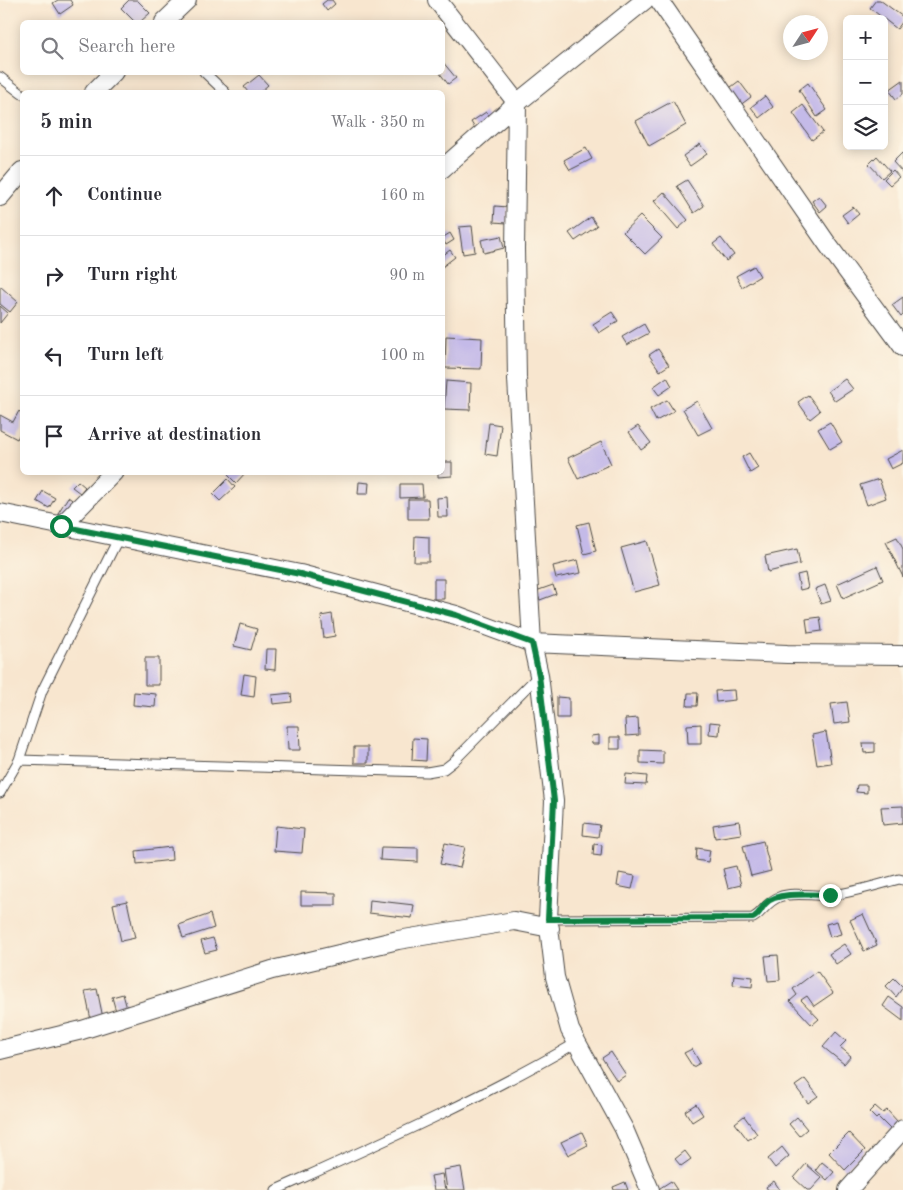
<!DOCTYPE html>
<meta charset="utf-8">
<style>
:root{--surface:#fff;--page:#f2f2f3;--text:#2b2b33;--muted:#7c7c81;--line:#e1e1e2}
body{margin:0;font-family:"Old Standard TT",serif;background:var(--page);color:var(--text)}
.controls{position:absolute;right:15px;top:15px;display:grid;overflow:hidden;border-radius:8px;box-shadow:0 2px 12px #0003}
.controls button{width:45px;height:45px;display:grid;place-items:center;padding:0;border:0;border-bottom:1px solid var(--line);background:var(--surface);color:var(--text);font:25px sans-serif}
.compass{position:absolute;left:783px;top:15px;width:45px;height:45px;border-radius:50%;background:var(--surface);box-shadow:0 2px 12px #0003;rotate:54deg}
.stop{position:absolute;width:15px;height:15px;margin:-11px;border:4px solid #0b8043;border-radius:50%;background:#fff}
.stop.end{background:#0b8043;border-color:#fff;box-shadow:0 1px 5px #0008}
.list{margin:0;padding:0;list-style:none}
h2{display:flex;justify-content:space-between;align-items:center;height:65px;margin:0;padding:0 20px;font-size:21px}
h2 small{font-size:16px;font-weight:400;color:var(--muted)}
.list li{display:grid;grid-template-columns:32px 1fr auto;gap:15px;align-items:center;box-sizing:border-box;height:80px;padding:0 20px;border-top:1px solid var(--line)}
.list b{display:block;font-size:19px;white-space:nowrap}
.list em{font-size:16px;font-style:normal;color:var(--muted)}
.icon{flex:none;width:28px;height:28px;fill:none;stroke:currentColor;stroke-width:2;stroke-linecap:round;stroke-linejoin:round}
.map{position:relative;flex:none;width:903px;height:1190px;overflow:hidden}
.search{position:absolute;background:var(--surface);box-shadow:0 2px 12px #0003;left:20px;top:20px;width:425px;height:55px;display:flex;align-items:center;gap:12px;box-sizing:border-box;padding:0 18px;border-radius:8px;color:var(--muted);font-size:19px}
.panel{position:absolute;background:var(--surface);box-shadow:0 2px 12px #0003;left:20px;top:90px;width:425px;height:385px;border-radius:8px}
.map>svg:first-child{display:block}
.building{fill:#c4bae8}
.lines{fill:none;stroke-linecap:round;stroke-linejoin:round}
.service-casing{stroke:#4a4744;stroke-width:11}
.minor-casing{stroke:#4a4744;stroke-width:20}
.service{stroke:#fff;stroke-width:9}
.minor{stroke:#fff;stroke-width:18}
.route{stroke:#0b8043;stroke-width:6}
</style>
<div class="map">
<svg width="903" height="1190" viewBox="0 0 903 1190">
<rect width="100%" height="100%" fill="#fcf5e5"/>
<filter id="ink" filterUnits="userSpaceOnUse"><feTurbulence type="fractalNoise" baseFrequency=".02" numOctaves="2"/><feDisplacementMap in="SourceGraphic" scale="10" xChannelSelector="R" yChannelSelector="G"/><feConvolveMatrix kernelMatrix="1 2 1 2 8 2 1 2 1" color-interpolation-filters="sRGB"/></filter>
<filter id="wash" filterUnits="userSpaceOnUse"><feTurbulence type="fractalNoise" baseFrequency=".0096" numOctaves="4" result="noise"/><feDisplacementMap in="SourceGraphic" scale="20" xChannelSelector="R" yChannelSelector="G"/><feGaussianBlur stdDeviation="1.12" result="paint"/><feColorMatrix in="noise" values="0 0 0 0 0 0 0 0 0 0 0 0 0 0 0 0 0 1.4 0 .05"/><feComposite in="paint" operator="in"/></filter>
<g filter="url(#wash)">
<rect width="100%" height="100%" fill="#f8e6cf"/>
<g id="blocks">
<path class="building" d="M58 0H70L73 5 60 14 53 3Z
M129 0H137L150 13 140 22H135L121 8Z
M327 0H332L335 4 327 11 322 4Z
M876 0H880L903 17V21L897 29 870 8Z
M442 61 456 78 448 84 439 72H442Z
M259 75 268 85 260 92H248L244 87Z
M903 80V94L896 99 889 90Z
M739 81 751 97 739 106 727 90Z
M808 83 827 110 817 117 799 90Z
M765 96 773 107 759 118 751 107Z
M673 101 686 125 649 146 636 121Z
M803 105 823 132 812 140 793 113Z
M486 112 492 121 476 130 471 122Z
M700 144 707 154 690 166 683 156Z
M586 148 592 159 570 170 564 160Z
M902 153 903 154V173L893 162Z
M877 156 890 171 882 178 869 164Z
M893 170 899 177 890 185 884 179Z
M687 180 704 206 694 213 677 186Z
M664 192 688 220 678 229 654 201Z
M819 196 827 206 820 212 812 201Z
M495 206 508 207 507 223 494 222Z
M853 207 859 214 848 223 842 215Z
M640 216 662 238 645 254 623 232Z
M591 217 597 226 575 241 569 233Z
M472 226 475 252 463 254 459 227Z
M450 233 454 240 446 245 442 238Z
M501 236 504 248 484 253 481 240Z
M721 238 734 255 726 261 713 244Z
M450 250 455 257 442 267V256Z
M754 266 760 276 742 287 736 276Z
M0 286 18 302 10 312 0 304Z
M903 297V315L901 317 892 305Z
M0 306 8 313 0 323Z
M612 312 618 321 599 333 593 324Z
M644 324 649 333 627 345 622 337Z
M446 336 482 338 481 369 445 368Z
M658 349 669 365 660 371 649 355Z
M667 377 672 386 659 395 653 387Z
M845 379 853 389 835 401 828 391Z
M446 381 471 383 470 410 444 409Z
M808 395 820 411 810 419 798 402Z
M667 400 674 411 656 421 650 409Z
M697 401 712 428 698 435 683 409Z
M19 411 22 414V430L17 439 0 430V415L13 422Z
M830 422 842 442 830 449 818 429Z
M489 423 501 425 497 456 485 454Z
M638 426 651 443 641 450 629 432Z
M601 442 611 464 578 479 568 458Z
M903 450V463L891 469 886 459Z
M749 453 758 468 750 473 742 457Z
M442 462H452V476L438 477V472H442Z
M231 472H246L236 483 228 475Z
M228 479 235 487 220 501 213 494Z
M879 479 886 498 867 505 860 485Z
M78 481 85 487 80 493 72 487Z
M359 482 369 483 368 494H358Z
M400 484H422L423 497 400 498Z
M43 491 55 498 49 508 37 501Z
M68 497 75 502 65 517 58 513Z
M447 497 448 517H438L437 498Z
M408 499H428L429 519H408Z
M589 522 596 551 584 554 577 525Z
M415 536 429 537V562H414Z
M897 537 903 549V577L886 542Z
M647 541 660 585 634 592 621 548Z
M797 549 800 564 768 572 765 556Z
M578 560 581 573 556 578 553 566Z
M877 566 883 580 843 598 837 584Z
M805 573 808 588 800 590 797 575Z
M434 579H444V599H434Z
M553 585 556 594 540 600 536 591Z
M825 585 831 601 821 604 815 589Z
M332 614 335 636 324 638 321 616Z
M820 617 822 631 808 633 806 619Z
M240 624 257 629 251 650 234 646Z
M266 649H276L275 670 265 669Z
M145 658H159V685H145Z
M244 674 256 676 254 697 241 695Z
M734 690 735 700 716 702 715 691Z
M134 692 156 694 155 707 133 705Z
M291 693 292 702 273 704 272 695Z
M688 693H698L697 706H687Z
M557 697 569 698V718H557Z
M847 702 850 722 834 724 831 704Z
M638 718 639 735 626 736 625 719Z
M710 722 720 723 719 735 709 734Z
M701 724V744H688L687 725Z
M287 726H299L300 750H288Z
M826 732 831 763 817 765 812 735Z
M599 735V744H592L591 736Z
M610 737H620V749H610Z
M413 738 427 739 426 761 412 760Z
M863 743H875V752L864 753Z
M354 747H368V763H354Z
M640 750 663 751V764L640 763Z
M626 774 647 776 646 785 625 784Z
M857 785H867V793L856 792Z
M903 806V823L883 825 881 807Z
M739 821 741 834 715 838 713 825Z
M584 823 600 825 598 837 583 835Z
M276 826 304 829 302 853 274 851Z
M763 841 771 871 751 876 743 846Z
M445 843 465 847 460 868 440 864Z
M594 844 602 845 601 856 593 855Z
M171 847 172 860 137 864 136 851Z
M381 847 418 848V862L380 860Z
M697 848 710 850 708 862 696 860Z
M736 866 741 885 728 888 723 869Z
M619 873 635 876 632 889 617 886Z
M301 892 336 893V905H301Z
M370 900 414 905 412 918 369 913Z
M127 901 135 938 121 941 113 904Z
M210 914 214 928 183 938 179 925Z
M863 914 877 945 864 951 850 920Z
M837 921 841 934 830 937 826 924Z
M213 938 217 950 205 953 201 941Z
M844 944 851 954 836 964 829 954Z
M778 955 780 980 768 981 765 956Z
M817 971 833 993 814 1006 807 996 801 1000 819 1019 812 1025 790 1001 797 995 793 989Z
M734 975 753 977 752 987 733 985Z
M894 978 903 987 896 997 886 986Z
M97 989 103 1018 91 1020 85 991Z
M123 994 128 1012 117 1015 112 997Z
M889 997 903 1007V1021L883 1006Z
M836 1032 846 1041 840 1047 851 1056 844 1064 823 1047Z
M692 1049 700 1063 693 1067 684 1053Z
M611 1052 626 1075 617 1081 602 1058Z
M805 1079 818 1096 808 1103 795 1086Z
M696 1104 703 1115 692 1122 685 1111Z
M875 1106 883 1113 887 1110 898 1122 891 1130 878 1117 876 1119 869 1112Z
M744 1116 757 1134 748 1140 735 1123Z
M797 1117 807 1129 799 1136 789 1124Z
M582 1132 588 1145 568 1155 561 1142Z
M849 1133 865 1150 845 1170 829 1153Z
M782 1147 789 1156 775 1168 768 1159Z
M685 1151 691 1159 681 1166 675 1159Z
M822 1162 834 1172 827 1180 816 1170Z
M806 1164 822 1178 811 1190H807L794 1178Z
M461 1167 465 1190H447L444 1170Z
M442 1174 445 1190H434L431 1176Z
M671 1181 677 1190H657Z
M774 1181 780 1190H768L766 1187Z
M625 1182 628 1190H614L613 1187Z"/>
</g>
</g>
<g filter="url(#ink)">
<use href="#blocks" fill-opacity="0" stroke="#4a4744" stroke-width="1"/>
<g class="lines">
<g class="service-casing">
<path id="service" d="M204 72 225 92
M0 77 22 94
M19 760 427 772 444 769 453 762 539 675
M0 793 19 760 42 691 119 537
M548 919 753 918C765 911 765 903 779 897 794 891 816 897 832 895 855 892 877 885 899 879L903 880
M276 1190C378 1144 480 1099 576 1043"/>
</g>
<g class="minor-casing">
<path id="minor" d="M437 0 517 103 515 249 517 379 532 643 539 675 554 801 548 919 555 977 570 1030 624 1129 650 1190
M659 0 828 245 903 347
M164 22 187 0
M94 92 114 72
M442 169 517 103 645 0
M0 197 22 171
M0 513 300 574 456 615 532 643 787 654 903 655
M61 526 114 472
M0 1050 82 1030 272 970 398 940 514 921 550 928
M848 1190 903 1129"/>
</g>
<use href="#service" class="service"/>
<use href="#minor" class="minor"/>
</g>
</g>
<g class="lines" filter="url(#ink)">
<path class="route" d="M61 526 300 574 456 615 532 643 539 675 554 801 548 919 753 918C760 914 760 910 765 904 776 891 814 895 830 895"/>
</g>
</svg>
<div class="controls">
<button>+</button>
<button>−</button>
<button><svg class="icon" aria-label="layers" viewBox="0 0 24 24"><path d="M12 4l9 5-9 5-9-5zM3 14l9 5 9-5"/></svg></button>
</div>
<svg class="compass" viewBox="-18 -18 36 36"><path d="M0-13l5 13h-10z" fill="#e53935"/><path d="M0 13l5-13h-10z" fill="#7c7c81"/></svg>
<div class="stop" style="left:61px;top:526px"></div>
<div class="stop end" style="left:830px;top:895px"></div>
<div class="search"><svg class="icon" aria-label="search" viewBox="0 0 24 24"><circle cx="10" cy="10" r="6"/><path d="M15 15l6 6"/></svg>Search here</div>
<section class="panel">
<h2>5 min<small>Walk · 350 m</small></h2>
<ul class="list">
<li><svg class="icon" aria-label="ahead" viewBox="0 0 24 24"><path d="M12 20V5M6 11l6-6 6 6"/></svg><div><b>Continue</b></div><em>160 m</em></li>
<li><svg class="icon" aria-label="right" viewBox="0 0 24 24"><path d="M7 20v-9h11M14 6l5 5-5 5"/></svg><div><b>Turn right</b></div><em>90 m</em></li>
<li><svg class="icon" aria-label="left" viewBox="0 0 24 24"><path d="M17 20v-9H6M10 6l-5 5 5 5"/></svg><div><b>Turn left</b></div><em>100 m</em></li>
<li><svg class="icon" aria-label="arrive" viewBox="0 0 24 24"><path d="M6 21V4h12l-3 4 3 4H6"/></svg><div><b>Arrive at destination</b></div></li>
</ul>
</section>
</div>
